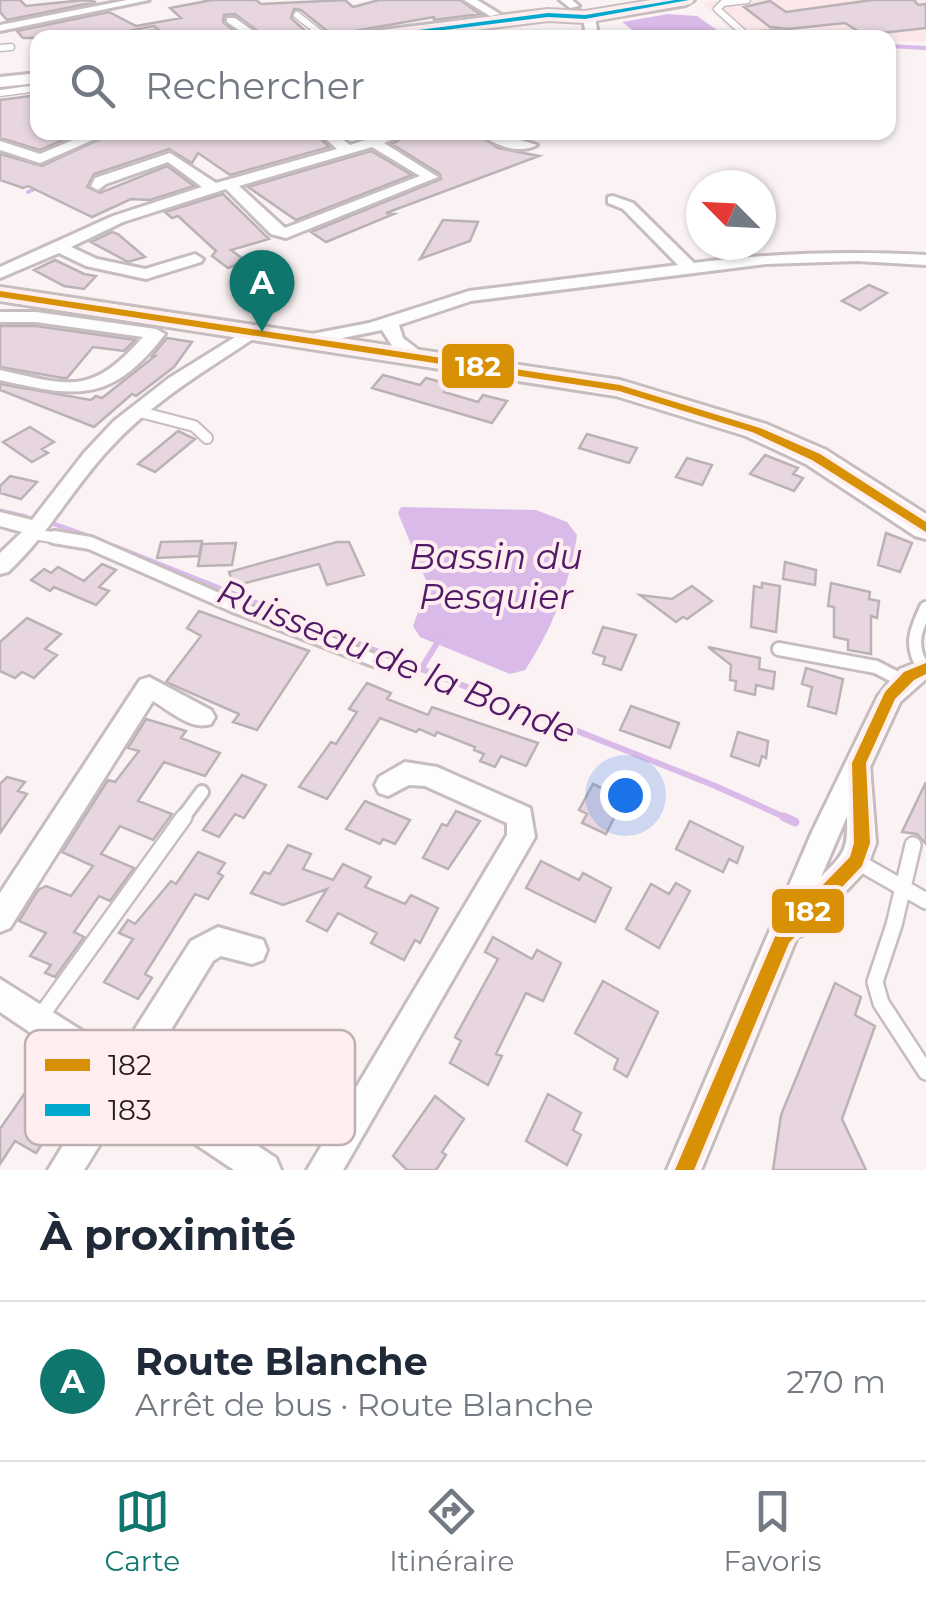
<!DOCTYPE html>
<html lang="fr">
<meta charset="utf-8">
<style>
:root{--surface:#fff;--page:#f2f2f3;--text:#1f2937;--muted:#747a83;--line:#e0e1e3;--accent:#0f766e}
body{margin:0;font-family:Montserrat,sans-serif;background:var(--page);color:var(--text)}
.compass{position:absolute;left:686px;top:170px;width:90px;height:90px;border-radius:50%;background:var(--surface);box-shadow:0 2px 8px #0004;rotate:294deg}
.you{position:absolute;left:625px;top:795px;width:35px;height:35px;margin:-25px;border:8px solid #fff;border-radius:50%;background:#1a73e8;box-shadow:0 0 0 15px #1a73e833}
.badge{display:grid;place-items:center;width:65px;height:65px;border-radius:50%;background:var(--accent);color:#fff;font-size:32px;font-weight:700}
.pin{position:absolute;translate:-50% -82px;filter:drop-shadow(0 2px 5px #0008)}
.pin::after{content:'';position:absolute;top:52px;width:35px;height:30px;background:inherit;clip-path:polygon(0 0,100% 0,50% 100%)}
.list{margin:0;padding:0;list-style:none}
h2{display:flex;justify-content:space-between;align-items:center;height:130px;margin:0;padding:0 40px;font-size:42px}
h2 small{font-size:32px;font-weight:400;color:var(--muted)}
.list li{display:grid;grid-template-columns:65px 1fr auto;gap:30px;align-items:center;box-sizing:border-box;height:160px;padding:0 40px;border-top:2px solid var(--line)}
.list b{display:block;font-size:38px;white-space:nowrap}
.list p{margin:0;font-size:32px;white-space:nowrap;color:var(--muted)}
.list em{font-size:32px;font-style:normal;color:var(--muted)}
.icon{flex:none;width:55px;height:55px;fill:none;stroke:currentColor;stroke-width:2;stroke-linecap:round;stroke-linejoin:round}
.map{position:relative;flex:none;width:926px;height:1170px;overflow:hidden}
.search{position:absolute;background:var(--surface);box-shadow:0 2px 8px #0004;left:30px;right:30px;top:30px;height:110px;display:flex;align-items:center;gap:25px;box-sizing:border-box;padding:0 35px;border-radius:20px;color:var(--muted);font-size:38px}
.sheet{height:290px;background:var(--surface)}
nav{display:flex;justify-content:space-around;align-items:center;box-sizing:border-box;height:140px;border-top:2px solid var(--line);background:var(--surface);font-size:28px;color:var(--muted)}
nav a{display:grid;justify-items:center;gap:5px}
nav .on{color:var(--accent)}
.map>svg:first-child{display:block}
.built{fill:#fce8ea}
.water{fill:#dabae9}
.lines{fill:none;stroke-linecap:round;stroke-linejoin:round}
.stream-far3{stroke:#dabae9;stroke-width:4}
.stream-far2{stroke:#dabae9;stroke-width:5}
.stream-far1{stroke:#dabae9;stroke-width:6}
.stream{stroke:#dabae9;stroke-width:9}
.building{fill:#e7d6df;stroke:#bbb2b6;stroke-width:2.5}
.lane-far3-casing{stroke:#c7bdbe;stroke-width:9}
.lane-far2-casing{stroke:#c7bdbe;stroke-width:14}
.lane-far1-casing{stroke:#c7bdbe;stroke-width:18}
.lane-casing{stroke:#c7bdbe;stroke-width:20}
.street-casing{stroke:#c7bdbe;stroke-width:6}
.secondary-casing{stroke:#c7bdbe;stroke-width:6}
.lane-far3{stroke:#fefdfd;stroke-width:6}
.lane-far2{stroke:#fefdfd;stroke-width:10}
.lane-far1{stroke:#fefdfd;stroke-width:12}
.lane{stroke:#fefdfd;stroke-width:15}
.street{fill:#fefdfd;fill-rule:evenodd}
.secondary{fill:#fefdfd;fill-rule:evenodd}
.bus-1-casing{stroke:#feeef0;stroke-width:8}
.bus-2-casing{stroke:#feeef0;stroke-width:8}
.bus-1{fill:#d89104;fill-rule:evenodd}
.bus-2{fill:#00a9ce;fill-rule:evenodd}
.labels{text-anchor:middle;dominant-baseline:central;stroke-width:8;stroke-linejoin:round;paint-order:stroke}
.water-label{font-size:35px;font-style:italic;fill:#501a68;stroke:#feeef0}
.key{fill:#feeef0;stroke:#beafb1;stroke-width:2.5}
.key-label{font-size:28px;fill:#281b1d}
.line-badge{stroke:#feeef0;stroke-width:4}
.badge-label{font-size:28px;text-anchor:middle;font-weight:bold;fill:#fff}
</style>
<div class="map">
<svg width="926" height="1170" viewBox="0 0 926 1170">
<rect width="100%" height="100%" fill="#faf2f3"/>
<path class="built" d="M726 0H926V42L889 41 888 38 739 37 702 3Z"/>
<path class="water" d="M668 14 697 16 727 37 639 35 622 22Z
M401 507 536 510 567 522 577 535C570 583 552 630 525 670L510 674 420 637 413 626 428 585 398 513Z"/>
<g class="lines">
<path class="stream-far3" d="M888 46 926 48
M28 192 41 186"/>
<path class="stream-far2" d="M0 511 26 517
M54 524 85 535"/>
<path class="stream-far1" d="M115 547 713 785 789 819
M421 669 439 640"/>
<path class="stream" d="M784 817 795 822"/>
</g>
<path class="building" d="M0 0H20L26 6 84 0 96 2 7 20 0 12Z
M212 0H256L261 4 345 0 353 7 379 0H460L480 14 434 20V17L332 35 301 10 294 9 291 18 313 38H267L235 14 224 15 223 22 243 38H159L160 31 154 26 124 32 119 38H23L17 31 109 12 136 26 181 18 170 8Z
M872 0H914L918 5 926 4V28L864 35 845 23 788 29 770 27 744 7 770 1 786 12Z
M38 95V132H81L40 150 0 138V100Z
M115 132H314L329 147 230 175 198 153 192 163 169 149 94 174 87 187 100 193 167 166 194 186 150 200 131 199 92 217 28 186 23 188 0 180V154L42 166Z
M414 132H475L498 148 539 156 386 213 394 214 326 242 311 232 441 179 440 174 392 144Z
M371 151 412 175 296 220 248 187Z
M223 194 269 239 231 250 246 261 228 268 212 256 216 251 178 216 172 218 165 212Z
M443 220 478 222 470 241 420 259Z
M112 232 118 234 145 257 128 262 91 242Z
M55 260 84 274 96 276 84 289 64 286 34 270Z
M869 285 887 293 860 310 842 301Z
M0 326H36L135 340 124 351 93 347 67 378H63L0 367Z
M167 338 192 342 174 367 136 396 132 394 94 427 0 390V384L91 400 96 396 102 398 155 356H152Z
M383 375 420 385 426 378 449 384 444 392 478 402 483 395 507 401 492 423 372 388Z
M30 427 54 442 42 449 48 453 32 462 3 442Z
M178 431 195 439 155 472 138 464Z
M587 434 637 448 629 463 579 448Z
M765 455 798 468 793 474 803 478 794 491 750 474Z
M687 458 712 465 702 485 676 477Z
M10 476 37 482 21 499 0 493V486Z
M886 533 912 543 900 572 878 565Z
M202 541 199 556 157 558 161 542Z
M337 542H349L364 575 327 585 319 564 234 586 229 572Z
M236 543 232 565 198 566 202 544Z
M785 562 816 570 815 585 783 579Z
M102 564 116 570 99 587 109 591 96 605 54 587 50 591 31 580 44 569 51 573 58 567 84 581Z
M762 583 780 586 776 632 751 627 754 586 762 588Z
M831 583 870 592 869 599 879 601 877 618 871 616V654L848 650V640L834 637V607L828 606Z
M692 586 712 601 687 619 683 617 676 622 640 595 672 599Z
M199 611 309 651 257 730 233 722 239 714 166 682 201 636 187 628Z
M27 618 61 634 45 649 57 655 34 678 22 672 15 678 0 671V642Z
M603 627 636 635 621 670 603 664 605 657 593 653Z
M708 647 760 658 759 669 775 672 773 689 756 685 755 695 735 690 736 681 730 680 731 665Z
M806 668 843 679 836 714 808 706 812 687 802 684Z
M367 683 391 693 387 699 428 715 432 707 538 743 526 766 501 756 495 767 480 761 484 754 474 750 475 747 437 732 435 736 419 729 416 732 380 718 327 799 299 787 331 742 336 744 357 712 349 709Z
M631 706 679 723 670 748 620 730Z
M146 719 186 731 181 738 220 753 205 776 164 762 138 801 172 814 153 840 120 826 101 854 134 868 110 901 99 896 74 932 84 937 55 977 45 973 51 965 30 956 46 933 19 921 38 890 46 886 71 896 93 866 62 852 108 780 115 782 139 751 128 748Z
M738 732 768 741 766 758 762 756 759 766 731 756Z
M242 775 266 785 244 818 235 814 219 837 203 830Z
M7 777 25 782 18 791 27 794 0 833V784Z
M926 782V844L917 834 902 832Z
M593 784 619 796 612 810 617 812 606 834 582 823 587 814 579 810Z
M365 801 410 820 395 844 383 839 380 844 346 829Z
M456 811 480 821 448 869 423 858 442 824 447 826Z
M690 821 743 847 737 863 729 859 723 872 676 849Z
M288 845 311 854 303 869 333 880 343 864 371 877 365 887 405 904 411 895 438 908 420 943 415 940 404 960 371 943 377 933 338 913 327 931 307 921 327 889 283 905 251 893 264 872 270 874Z
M198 852 225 863 218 873 223 876 208 899 195 894 145 974 152 978 138 999 104 982 133 939 119 933 128 920 135 924 171 881 176 884Z
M541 861 579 880 583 873 611 888 595 922 526 888Z
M676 883 690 891 659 948 626 929 651 884 669 894Z
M493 937 532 959 537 950 561 963 543 1001 526 993 496 1054 502 1056 488 1085 450 1063 461 1041 455 1037 498 959 485 952Z
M603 981 658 1012 627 1077 614 1069 618 1059 575 1033Z
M835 983 861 997 855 1015 875 1026 842 1119 866 1170H773L781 1115Z
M36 1077 52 1086 46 1094 62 1103 51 1119 57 1122 36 1153 15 1141 0 1164V1129Z
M548 1094 581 1113 573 1130 581 1135 567 1165 526 1141Z
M435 1096 464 1119 442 1152 446 1155 436 1170H407L393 1156Z"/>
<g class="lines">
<g class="lane-far3-casing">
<path id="lane-far3" d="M747 0 723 3 717 9 746 35 782 33
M297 15 326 38
M126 38 154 33
M0 48 11 47
M0 93 38 88"/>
</g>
<g class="lane-far2-casing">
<path id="lane-far2" d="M140 412 194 426 207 438
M33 534 70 540"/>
</g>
<g class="lane-far1-casing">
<path id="lane-far1" d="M54 537 90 543 234 606 374 660
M779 649 876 667 903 681
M924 669C909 646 915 631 926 608
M182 819 202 792"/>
</g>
<g class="lane-casing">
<path id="lane" d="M913 845 894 925 875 982 881 1003 926 1072
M856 861 926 901
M38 1020 184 817"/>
</g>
<g class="street-casing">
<path id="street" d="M127 0H149L0 31V25Z
M464 0H477L500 14 490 16Z
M560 0H572L579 6 570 8Z
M589 14 595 17 597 30 591 38H579L585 30 583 17Z
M227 18H235L263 38H250L227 22Z
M92 132H111L40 163 0 150V141L40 154Z
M318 132H333L350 145 389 132H410L384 143 438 177 286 238 271 234 226 189 123 222 71 247 97 259 145 269 195 254 203 259 201 262 146 279 86 266 59 253 0 278V267L113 216 202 187 168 162 106 184 98 190 91 186 95 178 170 153 216 183 337 149ZM372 147 420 176 285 228 239 186Z
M494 132 537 145C519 155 494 145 478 133Z
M613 196 633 203 694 263C772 253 848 251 926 255V265L857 261 766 264 471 301 399 325 403 338 425 355 416 360 394 349 382 330 312 344 303 339 312 334 369 323 469 291 678 265 623 209 608 203V197Z
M0 312H36L156 329 165 334C112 403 78 398 0 380V370C71 386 91 396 143 337L36 322H0Z
M253 326 262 331 259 335C208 369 153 401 111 447 73 487 49 534 8 572L0 574V553L22 532 0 526V512L32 520 84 453 114 421 169 378Z
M926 659V679L900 702 870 767 876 843 866 870 805 934 797 937 701 1170H667L812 832 878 696 900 669ZM847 816C848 850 845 853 821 877Z
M149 677 211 710 215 717 211 724C192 731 170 711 153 701L10 928 0 932V893L140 680Z
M405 762 437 767 530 808 535 837 343 1170H307L507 835V823L425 786 409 785 388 796 379 793 375 785 379 777Z
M218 927 263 940 267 950 263 960 252 964 221 956 213 961 145 1072 276 1158 281 1170H234L128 1099 84 1170H48L102 1081 0 1012V979L119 1054 191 941Z"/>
</g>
<g class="secondary-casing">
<path id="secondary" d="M658 0H694L686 5 585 22 548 20 402 38H349L357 33 548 10 585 12Z
M38 73V83L0 87V77Z
M0 287 620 380 766 424 826 450 926 514V539L915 536 806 464 746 436 616 396 0 301Z"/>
</g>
<use href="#lane-far3" class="lane-far3"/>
<use href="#lane-far2" class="lane-far2"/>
<use href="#lane-far1" class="lane-far1"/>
<use href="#lane" class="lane"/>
<use href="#street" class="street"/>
<use href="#secondary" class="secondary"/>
<g class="bus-1-casing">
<path id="bus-1" d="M0 291 620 385 760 428 820 454 926 522V532L812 460 752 432 619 391 0 297Z
M926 663V674L914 680 895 699 866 763 870 843 862 866 789 943 694 1170H675L777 932 850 857 854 843 852 763 885 692 904 672Z"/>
</g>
<g class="bus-2-casing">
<path id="bus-2" d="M675 0H689L585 19 548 17 381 38H358L548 13 585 15Z"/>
</g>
<use href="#bus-1" class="bus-1"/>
<use href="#bus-2" class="bus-2"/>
</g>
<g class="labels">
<g class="water-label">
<text x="496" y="556">Bassin du<tspan x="496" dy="40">Pesquier</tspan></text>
<text transform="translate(397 661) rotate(22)">Ruisseau de la Bonde</text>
</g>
</g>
<rect x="25" y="1030" width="330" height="115" rx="15" class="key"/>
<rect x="45" y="1059" width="45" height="12" fill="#d89104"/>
<rect x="45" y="1104" width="45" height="12" fill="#00a9ce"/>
<g class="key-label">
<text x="108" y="1075">182</text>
<text x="108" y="1120">183</text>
</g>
<g class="line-badge">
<rect x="440" y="342" width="76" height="48" rx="10" fill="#d89104"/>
<rect x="770" y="887" width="76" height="48" rx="10" fill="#d89104"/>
</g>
<g class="badge-label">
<text x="478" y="376">182</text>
<text x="808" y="921">182</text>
</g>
</svg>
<svg class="compass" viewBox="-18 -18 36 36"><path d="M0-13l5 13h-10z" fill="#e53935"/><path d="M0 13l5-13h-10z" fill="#747a83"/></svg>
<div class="you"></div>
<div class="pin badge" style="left:262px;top:332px">A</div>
<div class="search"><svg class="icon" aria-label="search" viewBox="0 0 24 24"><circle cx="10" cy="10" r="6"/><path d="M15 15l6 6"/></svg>Rechercher</div>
</div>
<section class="sheet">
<h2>À proximité<small></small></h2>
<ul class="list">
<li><span class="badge">A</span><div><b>Route Blanche</b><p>Arrêt de bus · Route Blanche</p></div><em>270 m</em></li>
</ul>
</section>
<nav>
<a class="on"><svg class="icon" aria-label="map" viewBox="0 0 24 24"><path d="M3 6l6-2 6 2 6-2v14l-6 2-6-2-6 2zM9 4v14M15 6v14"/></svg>Carte</a>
<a><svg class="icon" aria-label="directions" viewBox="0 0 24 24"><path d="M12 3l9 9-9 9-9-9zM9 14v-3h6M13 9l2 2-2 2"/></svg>Itinéraire</a>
<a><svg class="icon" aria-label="saved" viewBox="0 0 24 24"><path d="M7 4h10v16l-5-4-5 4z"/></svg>Favoris</a>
</nav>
